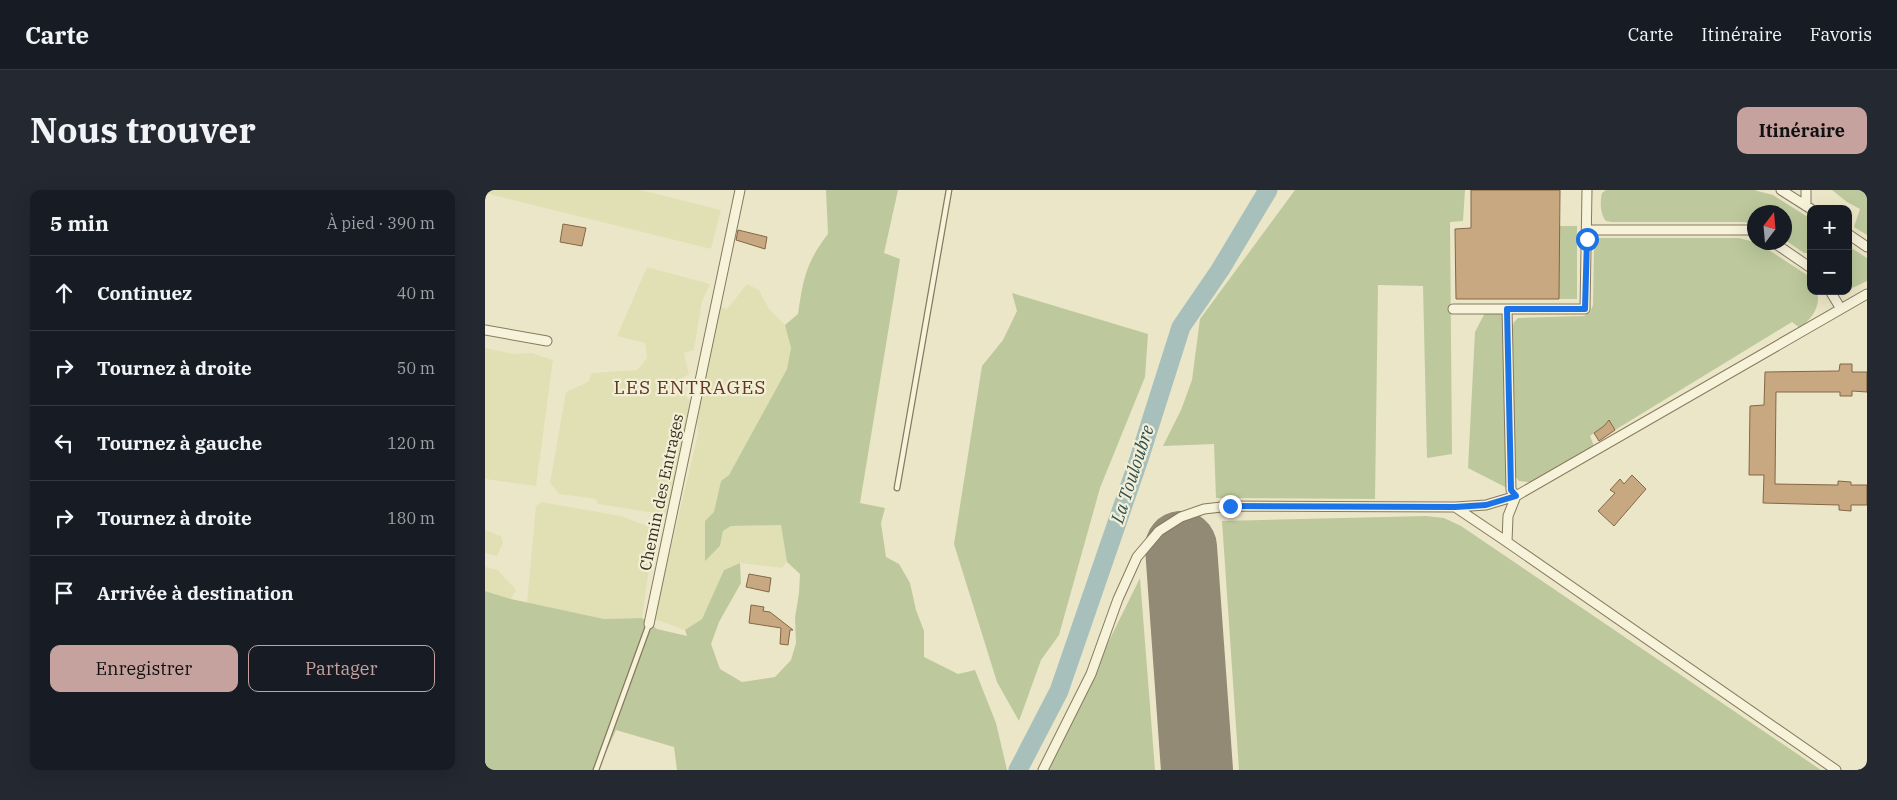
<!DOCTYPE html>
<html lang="fr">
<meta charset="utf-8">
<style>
:root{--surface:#171b24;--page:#242831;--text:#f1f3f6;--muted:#9ea1a6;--line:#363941;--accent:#c6a29e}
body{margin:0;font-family:"IBM Plex Serif",serif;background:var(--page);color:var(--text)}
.controls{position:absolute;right:15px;top:15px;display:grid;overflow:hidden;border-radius:10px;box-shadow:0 5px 20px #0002}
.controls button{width:45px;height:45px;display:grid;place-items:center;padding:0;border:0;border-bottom:1px solid var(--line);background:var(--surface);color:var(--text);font:25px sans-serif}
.compass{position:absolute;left:1262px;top:15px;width:45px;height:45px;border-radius:50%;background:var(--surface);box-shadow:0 5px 20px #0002;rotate:16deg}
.stop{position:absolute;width:15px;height:15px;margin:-11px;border:4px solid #1a73e8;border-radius:50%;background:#fff}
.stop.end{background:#1a73e8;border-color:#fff;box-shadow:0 1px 5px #0008}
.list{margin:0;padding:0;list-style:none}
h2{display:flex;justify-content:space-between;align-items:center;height:65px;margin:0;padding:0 20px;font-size:21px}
h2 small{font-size:16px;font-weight:400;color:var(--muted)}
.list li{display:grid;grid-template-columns:32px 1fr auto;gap:15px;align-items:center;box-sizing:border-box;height:75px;padding:0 20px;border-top:1px solid var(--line)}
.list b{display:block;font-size:19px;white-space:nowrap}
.list em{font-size:16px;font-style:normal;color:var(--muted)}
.actions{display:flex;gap:10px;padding:15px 20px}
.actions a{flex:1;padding:11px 0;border:1px solid var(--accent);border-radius:10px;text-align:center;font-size:18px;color:var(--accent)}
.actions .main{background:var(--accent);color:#111}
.icon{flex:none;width:28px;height:28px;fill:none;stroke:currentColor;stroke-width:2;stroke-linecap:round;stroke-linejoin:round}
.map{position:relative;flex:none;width:1382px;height:580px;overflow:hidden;border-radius:10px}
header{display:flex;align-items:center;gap:30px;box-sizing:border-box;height:70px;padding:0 25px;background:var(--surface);border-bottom:1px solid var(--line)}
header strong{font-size:24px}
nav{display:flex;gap:28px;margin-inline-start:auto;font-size:18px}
.intro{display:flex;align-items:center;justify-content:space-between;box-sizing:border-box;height:120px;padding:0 30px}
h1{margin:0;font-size:35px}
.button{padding:12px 22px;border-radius:10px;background:var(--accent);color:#111;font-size:18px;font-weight:700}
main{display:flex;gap:30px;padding:0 30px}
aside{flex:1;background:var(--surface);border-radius:10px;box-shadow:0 5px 20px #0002}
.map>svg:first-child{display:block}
.farmland{fill:#e1e0b5}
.green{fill:#bdc99c}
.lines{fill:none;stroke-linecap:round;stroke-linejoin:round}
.river{stroke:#a8c0bc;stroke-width:19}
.runway{stroke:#928a74;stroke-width:72}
.building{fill:#c7a880;stroke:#846745}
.lane-casing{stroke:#86795e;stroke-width:7}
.street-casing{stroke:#86795e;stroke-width:11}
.lane{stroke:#f7f2da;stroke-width:4.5}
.street{stroke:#f7f2da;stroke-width:9}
.route{stroke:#1a73e8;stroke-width:6}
.labels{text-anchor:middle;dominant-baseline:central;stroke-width:4.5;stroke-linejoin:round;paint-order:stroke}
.street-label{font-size:16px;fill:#382f21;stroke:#f3efd7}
.water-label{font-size:18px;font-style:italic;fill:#315356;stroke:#f3efd7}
.quarter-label{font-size:19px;letter-spacing:1px;fill:#613923;stroke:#f3efd7}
</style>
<header>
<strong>Carte</strong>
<nav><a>Carte</a><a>Itinéraire</a><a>Favoris</a></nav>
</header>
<div class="intro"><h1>Nous trouver</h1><a class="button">Itinéraire</a></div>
<main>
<aside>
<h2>5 min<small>À pied · 390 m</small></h2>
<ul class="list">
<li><svg class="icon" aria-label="ahead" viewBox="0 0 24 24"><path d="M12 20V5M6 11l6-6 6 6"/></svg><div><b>Continuez</b></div><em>40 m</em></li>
<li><svg class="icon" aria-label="right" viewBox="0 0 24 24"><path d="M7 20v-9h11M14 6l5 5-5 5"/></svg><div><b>Tournez à droite</b></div><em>50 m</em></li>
<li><svg class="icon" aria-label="left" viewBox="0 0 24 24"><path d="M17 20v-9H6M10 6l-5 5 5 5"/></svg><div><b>Tournez à gauche</b></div><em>120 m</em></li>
<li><svg class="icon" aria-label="right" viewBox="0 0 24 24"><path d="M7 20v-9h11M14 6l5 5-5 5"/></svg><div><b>Tournez à droite</b></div><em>180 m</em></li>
<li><svg class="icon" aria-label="arrive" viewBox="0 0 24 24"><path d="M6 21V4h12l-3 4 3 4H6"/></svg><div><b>Arrivée à destination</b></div></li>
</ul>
<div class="actions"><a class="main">Enregistrer</a><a>Partager</a></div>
</aside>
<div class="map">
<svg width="1382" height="580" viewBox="0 0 1382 580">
<rect width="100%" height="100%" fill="#ece6c8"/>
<path class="farmland" d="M0 0H156L236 20 226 59 0 3Z
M162 77 225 94 217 111 209 160 199 163 204 184 196 189 198 203 206 212 182 325 113 314 111 309 74 304 65 293 81 202 103 192 107 183 152 180 162 168 160 153 132 146Z
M262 94 274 100 284 119 300 135 306 158 302 179 244 285 236 291 220 370 235 357 238 341 246 336 296 335 302 372 297 378 255 373 239 380 217 429 200 440 169 429 213 244 212 232 234 116 242 119Z
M0 158 28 164 47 163 68 170 51 296 0 289Z
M56 312 136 326 175 341 164 379 157 428 119 429 42 413 51 316Z
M0 340 16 346 18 353 12 366 0 363Z
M0 377 13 380 31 400 26 409 0 401Z"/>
<path class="green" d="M341 0H413L399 63 415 69 375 313 400 318 396 333 401 367 414 374 425 393 431 420 439 441V467L473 484 490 480 511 533 522 580H192L189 557 131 540 113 580H0V401L26 409 119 429 157 428 172 439 202 446 200 440 217 429 239 380 255 373 256 393 234 432 226 454 235 479 257 492 290 487 306 470 311 453 310 428 314 403 315 384 302 372 296 335 246 336 238 341 235 356 220 371V331L229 322 236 291 244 285 302 179 306 158 300 135 313 124C318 90 321 72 343 44Z
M810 0H980L978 31 965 32 967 264 942 268 938 96 893 95 890 309 731 308 729 254 678 256 696 220 707 190 715 129Z
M1121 0H1269L1288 5 1326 29V63H1319L1300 50V22H1270L1269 35 1260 32H1127L1121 31C1115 24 1115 11 1117 3Z
M1347 0H1382V45L1369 37 1375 19 1362 12Z
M1074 36H1092V109H1074Z
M1114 48H1254L1273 53 1322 85 1326 90V101H1332C1336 117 1327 128 1315 138L1307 132 1130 240 1124 230 1119 236 1105 246 1109 256 1051 293 1034 291 1030 286 1027 138 1029 132 1033 128 1099 126 1105 122 1108 115 1109 57 1110 51Z
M1363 58 1368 59 1382 68V91L1363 100Z
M527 103 663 144 660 187 615 298 574 445 556 470 534 531 512 492 469 354 497 176 518 150 532 121Z
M1002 119H1022L1026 300 983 278 990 142Z
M941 326 959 328 976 336 1336 580H754L737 331Z
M655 388 670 580H560Z"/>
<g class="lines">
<path class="river" d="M533 580 574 501 654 269 696 137 735 80 783 0"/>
<path class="runway" d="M696 357 712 580"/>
</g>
<path class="building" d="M986 0H1075L1074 109H971L970 39 986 38Z
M78 34 101 38 97 56 75 52Z
M253 40 282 47 280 59 251 50Z
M1355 174H1367V182H1382V202L1367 201V206H1355V202H1291L1290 294 1353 295V291L1366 292V295H1382V315H1366V321L1354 320V315L1278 313 1279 285H1264L1265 216 1279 215 1280 182 1354 181Z
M1124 230 1130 240 1114 251 1109 243 1119 236Z
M1147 285 1161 299 1129 336 1113 321 1130 303 1125 300 1135 289 1139 294Z
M264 384 286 388 284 402 261 397Z
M266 415 279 417 278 421 285 422 308 440H305L303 455 295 454 296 438 264 433Z"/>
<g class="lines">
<g class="lane-casing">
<path id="lane" d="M412 298 464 0
M111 580 164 434"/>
</g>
<g class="street-casing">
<path id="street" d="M1296 0 1326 19
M1321 16V0
M1102 40H1264L1270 43
M1363 44 1382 57
M1288 52 1326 78
M1345 101 1356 119
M968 119H1100L1102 0
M1022 119 1026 300 1031 306 1023 326 1022 352 1351 580
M0 140 62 151
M970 317 1022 352
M164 434 255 0
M558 580 606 484 633 409 652 367 674 341 696 327 719 319 745 316 970 317 1001 315 1031 306 1382 104"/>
</g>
<use href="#lane" class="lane"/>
<use href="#street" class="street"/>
</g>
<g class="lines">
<path class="route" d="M745 316 970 317 1001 315 1031 306 1026 300 1022 119H1100L1102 49"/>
</g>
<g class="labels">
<g class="street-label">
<text transform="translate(176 302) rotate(-78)">Chemin des Entrages</text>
</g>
<g class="water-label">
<text transform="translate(647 284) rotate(-72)">La Touloubre</text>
</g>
<g class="quarter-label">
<text x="205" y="197">LES ENTRAGES</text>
</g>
</g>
</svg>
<div class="controls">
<button>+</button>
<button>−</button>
</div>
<svg class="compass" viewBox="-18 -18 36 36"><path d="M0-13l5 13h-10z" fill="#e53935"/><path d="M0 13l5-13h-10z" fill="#9ea1a6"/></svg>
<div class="stop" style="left:1102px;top:49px"></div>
<div class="stop end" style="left:745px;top:316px"></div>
</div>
</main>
